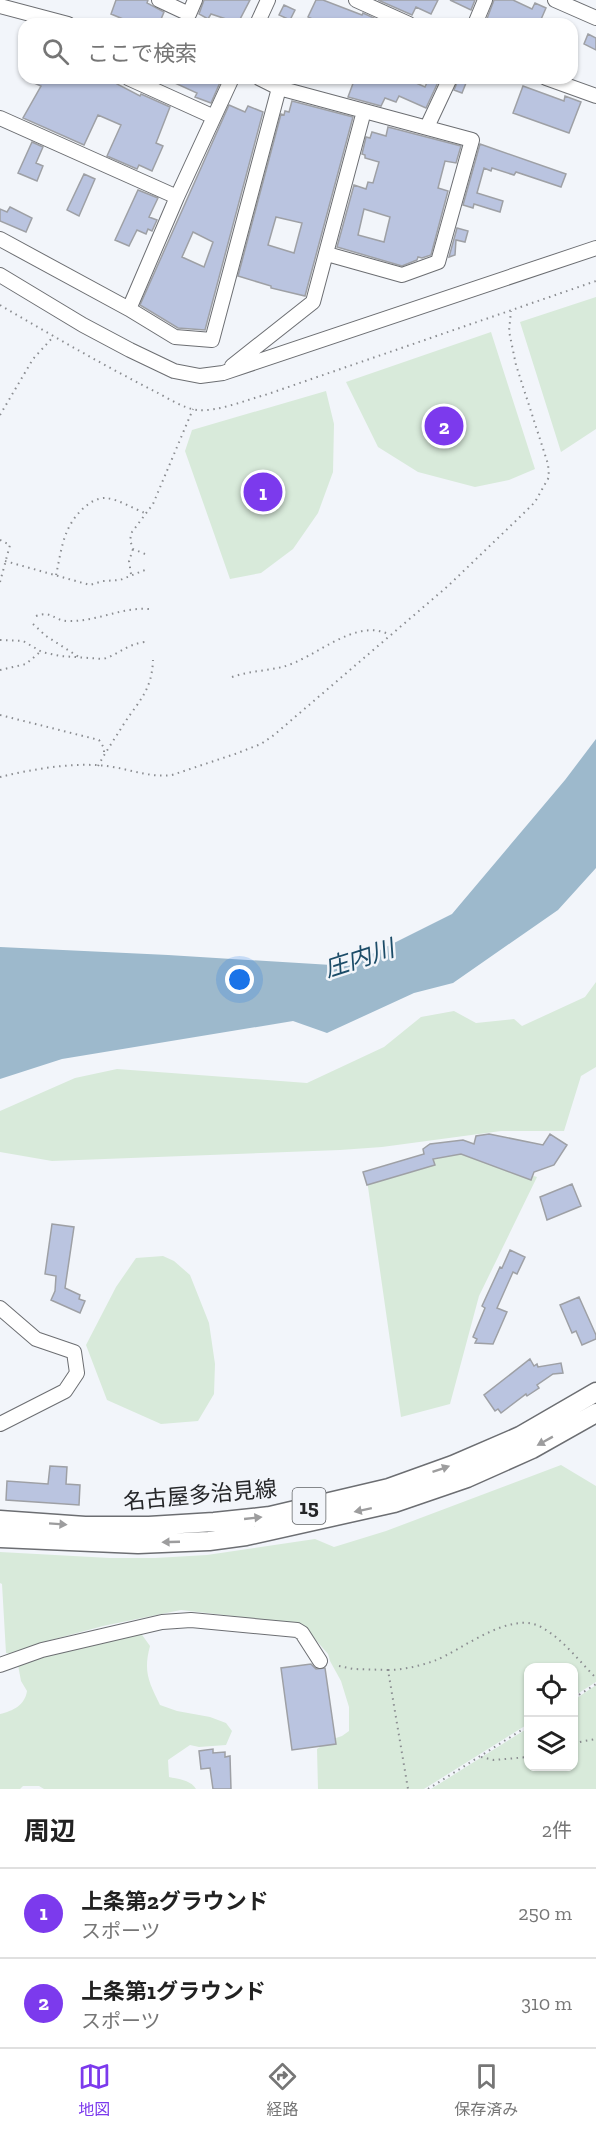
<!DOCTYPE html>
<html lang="ja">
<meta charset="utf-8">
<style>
:root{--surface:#fff;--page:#f6f6f6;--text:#222;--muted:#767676;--line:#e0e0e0;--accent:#7c3aed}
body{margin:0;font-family:"Zilla Slab","Noto Sans JP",serif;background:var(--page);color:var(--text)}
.controls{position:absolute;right:18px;bottom:18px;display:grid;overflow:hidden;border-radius:12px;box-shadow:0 2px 4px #0004}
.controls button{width:54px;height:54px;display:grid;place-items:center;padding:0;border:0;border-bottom:2px solid var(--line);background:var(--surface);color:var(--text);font:30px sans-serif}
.you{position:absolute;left:240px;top:980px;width:21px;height:21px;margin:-15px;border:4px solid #fff;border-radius:50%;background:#1a73e8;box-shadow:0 0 0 9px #1a73e833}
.badge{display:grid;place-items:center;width:39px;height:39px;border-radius:50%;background:var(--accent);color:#fff;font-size:20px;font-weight:700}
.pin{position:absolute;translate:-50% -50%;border:3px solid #fff;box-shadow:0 2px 6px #0006}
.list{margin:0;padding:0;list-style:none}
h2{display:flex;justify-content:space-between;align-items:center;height:78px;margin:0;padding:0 24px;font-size:26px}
h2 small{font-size:20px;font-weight:400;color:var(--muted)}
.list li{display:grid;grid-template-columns:39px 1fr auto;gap:18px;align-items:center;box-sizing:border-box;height:90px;padding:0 24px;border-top:2px solid var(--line)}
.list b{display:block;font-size:22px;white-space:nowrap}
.list p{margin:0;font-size:20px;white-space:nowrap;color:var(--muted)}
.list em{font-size:20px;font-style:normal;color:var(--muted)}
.icon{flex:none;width:33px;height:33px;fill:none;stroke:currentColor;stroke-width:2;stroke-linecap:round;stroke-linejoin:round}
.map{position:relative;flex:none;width:596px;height:1789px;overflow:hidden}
.search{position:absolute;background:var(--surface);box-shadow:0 2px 4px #0004;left:18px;right:18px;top:18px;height:66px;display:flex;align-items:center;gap:15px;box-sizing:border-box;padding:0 21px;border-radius:18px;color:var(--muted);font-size:22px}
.sheet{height:258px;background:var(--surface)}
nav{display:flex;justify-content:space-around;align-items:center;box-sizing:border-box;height:84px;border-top:2px solid var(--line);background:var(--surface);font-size:16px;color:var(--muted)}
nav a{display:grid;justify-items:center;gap:3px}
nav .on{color:var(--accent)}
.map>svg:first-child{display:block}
.green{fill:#d8eada}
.water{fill:#9db9cc}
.building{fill:#bac4e0;stroke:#9ea0a5;stroke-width:1.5;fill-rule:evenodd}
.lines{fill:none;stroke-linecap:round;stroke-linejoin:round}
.minor-casing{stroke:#6c6e72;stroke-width:16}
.major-casing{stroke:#6c6e72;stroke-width:21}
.path{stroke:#8b8d91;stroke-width:2;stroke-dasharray:1.5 4.5;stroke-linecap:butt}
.minor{stroke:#fff;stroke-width:14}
.major{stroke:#fff;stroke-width:18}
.oneway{fill:#9d9d9e}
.labels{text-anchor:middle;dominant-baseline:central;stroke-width:5;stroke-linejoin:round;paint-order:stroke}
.shield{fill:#f2f5fa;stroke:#626467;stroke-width:1.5}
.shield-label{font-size:21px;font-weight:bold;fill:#252628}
.street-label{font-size:22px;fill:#252628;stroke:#f2f5fa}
.water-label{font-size:24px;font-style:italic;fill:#1c4c68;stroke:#f2f5fa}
</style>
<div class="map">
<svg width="596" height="1789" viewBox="0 0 596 1789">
<rect width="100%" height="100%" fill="#f2f5fa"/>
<path class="green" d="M596 297V429L561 452 520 322Z
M491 332 535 469 509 480 475 487 418 472 378 447 346 382Z
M326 391 334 424 333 472 318 513 293 549 261 573 230 579 185 451 192 430Z
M596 982V1067L581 1076 564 1131H501L382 1147 340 1150 52 1161 0 1152V1111L75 1078 117 1069 307 1083 384 1047 421 1017 454 1011 476 1023 514 1019 522 1026 585 997Z
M454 1152 537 1177 479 1296 450 1404 401 1417 367 1180Z
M163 1256 174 1261 190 1275 209 1323 215 1364 214 1394 198 1421 161 1424 107 1400 86 1345 116 1287 136 1258Z
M561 1465 596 1486V1682L574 1696V1668H528V1724L424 1789H318L317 1749 330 1740 342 1736 349 1731V1707L341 1681 330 1661 328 1654 302 1624 181 1610 103 1626 40 1643 11 1654 6 1653 2 1584 0 1583V1552L110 1558H155L207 1555 315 1539 334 1547 386 1531Z
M140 1632 150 1646C143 1672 149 1682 160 1705L177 1711 210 1717 226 1723 232 1731 226 1745 199 1747 190 1745 168 1760 169 1777C178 1779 191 1780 196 1789H44L39 1786H23L20 1789H0V1714C13 1711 25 1705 27 1691L21 1681 18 1665 41 1656Z
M596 1685V1789H431L528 1728V1766H574V1700Z"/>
<path class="water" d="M596 739V868L558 910 453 983 414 993 327 1033 293 1021 62 1059 0 1079V947L168 955 348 966 452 914 565 780Z"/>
<path class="building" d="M116 0H148L147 3 164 12 159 24H121L123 19 111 14Z
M204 0H250L238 23 211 14 208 19 199 14Z
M316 0H323L362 15 363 13 387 24H323L308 17Z
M378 0H438L431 14 416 7 412 15Z
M450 0H475L471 10Z
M494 0H513L532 9 535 3 546 8 539 24H485Z
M284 5 295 10 290 20 279 15Z
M588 34 596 38V50L584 44Z
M23 78H109L118 82 117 84 140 96 141 94 170 107 156 143 163 146 152 171 139 165 137 169 107 156 121 125 98 115 84 145 23 118 41 86Z
M164 78H222L211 103 195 97 197 93Z
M355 78H405L425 87 428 80 425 78H440L426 108 399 96 396 102 385 98 381 106 348 97Z
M459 78H468L462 93 454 90Z
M523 86 564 101 565 96 581 102 569 133 513 113Z
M292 101 353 117 305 296 271 288V286L238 276 281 114 284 115 285 111 289 112ZM276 217 302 223 294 253 268 245Z
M229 105 245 112 248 106 263 112 205 330 178 328 140 305ZM193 232 213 242 204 267 182 257Z
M388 127 461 146 456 163 445 161 438 188 448 191 431 255 422 258 418 257 417 260 402 266 337 247 354 185 366 189 368 182 373 183 379 162 365 158V155L362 154 366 137 370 138 372 132 386 136ZM364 209 390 217 384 242 358 235Z
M32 142 43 147 36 163 43 166 37 181 18 173Z
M480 144 566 174 561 187 516 172 514 175 492 168 491 171 484 168 477 193 503 201 500 212 474 204 473 208 463 205Z
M84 174 95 179 79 216 67 210Z
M138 190 158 198 149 217 157 220 152 231 148 229 146 234 137 230 129 246 115 240Z
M10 207 32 218 26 232 0 221V209L7 212Z
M457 228 468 231 465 242 456 240 455 255 449 257Z
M489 1134 543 1145 550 1134 567 1145 554 1165 534 1172 531 1180 461 1154 433 1159 435 1165 367 1185 363 1172 424 1154 423 1149 430 1144 463 1140 474 1144 476 1136Z
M572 1184 581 1206 547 1220 540 1197Z
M52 1224 74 1227 65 1288 80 1295 79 1299 85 1301 80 1313 51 1300 55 1291 56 1276 45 1274Z
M510 1250 525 1257 517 1274 513 1272 497 1308 507 1312 493 1344 475 1343 477 1339 473 1337 485 1308 482 1306 500 1267 502 1268Z
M579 1297 596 1335V1339L582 1345 576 1331 572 1333 560 1305Z
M530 1359 534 1366 537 1364 538 1367 561 1363 563 1373 553 1374 537 1385 539 1388 527 1396 526 1394 501 1413 498 1409 495 1411 484 1395Z
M50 1466 67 1467 66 1484 80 1485 79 1505 6 1500 7 1481 48 1484Z
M311 1664 316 1669 325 1668 336 1744 292 1750 281 1668Z
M213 1749V1753L225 1752V1757L230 1756 231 1789H213L210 1768 201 1769 199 1751Z"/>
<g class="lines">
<g class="minor-casing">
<path id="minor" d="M159 0 189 14 195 0
M356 0 409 24
M555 0 596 18
M0 6 68 24
M257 24 268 0
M475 24 485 0
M128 78 214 117
M259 78 279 88 472 140 438 262 402 275 327 254
M546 78 596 96
M0 118 177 197
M427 127 450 78
M0 239 129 309 175 337 212 340 279 88
M0 275 83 325 130 350 174 371 200 376 223 373 596 248
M129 309 177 197 232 78
M232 366 313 302 364 111
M0 1308 36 1339 74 1352 77 1373 65 1391 0 1424
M0 1665 42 1650 162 1622 191 1620 297 1630 302 1633 320 1661"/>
</g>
<g class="major-casing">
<path id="major" d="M0 1520 85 1526H149L214 1522 270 1516 389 1488 453 1465 520 1436 596 1392
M0 1538 138 1544 209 1541 246 1536 394 1503 467 1478 532 1449 596 1413"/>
</g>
<path class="path" d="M0 305C51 335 103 365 156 392 168 398 184 409 198 410 217 412 246 400 265 395L596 281
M0 415 33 359 54 336
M0 540 10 545 0 582
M145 554 133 549 130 540 132 532 153 504 193 409
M5 561 90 585 103 581 120 580 145 570
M131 574 129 561 133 549
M56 575C59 562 61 546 66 534 71 519 89 497 106 498 118 499 134 509 145 513
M36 616C52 610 54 621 68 621 96 622 121 607 149 609
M33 624 46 636 79 657
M0 640 23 641 42 652 60 656 103 659C118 655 127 644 145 642
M0 670 26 664 40 652
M232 677C249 671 266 671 282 667 315 659 356 616 390 635
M0 715 99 740 104 748V756
M98 766C106 751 116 737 125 722 140 700 152 689 153 660
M0 777C33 769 73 762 107 766 130 769 149 778 172 775L235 754 261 744 274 735 448 586 525 512 535 502 549 477 548 464 516 365 509 331 511 311
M339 1666 353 1669 388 1670 408 1789
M388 1670C403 1670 419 1666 434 1661 462 1650 510 1610 541 1627 563 1639 579 1661 596 1678
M574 1698 596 1684
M574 1743 596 1739
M481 1757 494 1760 528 1757
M428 1789 528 1726"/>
<use href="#minor" class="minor"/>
<use href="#major" class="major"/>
</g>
<defs><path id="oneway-solid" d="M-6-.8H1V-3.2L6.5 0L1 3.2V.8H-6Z" transform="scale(1.5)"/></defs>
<g class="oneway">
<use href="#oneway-solid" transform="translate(545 1441) rotate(151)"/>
<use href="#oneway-solid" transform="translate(441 1469) rotate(-19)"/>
<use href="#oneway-solid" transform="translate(363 1510) rotate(168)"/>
<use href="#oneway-solid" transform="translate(253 1518) rotate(-6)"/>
<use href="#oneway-solid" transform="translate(58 1524) rotate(4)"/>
<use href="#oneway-solid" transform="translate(171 1542) rotate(178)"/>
</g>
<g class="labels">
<rect class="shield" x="292.5" y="1488" width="33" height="36" rx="4.5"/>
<g class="shield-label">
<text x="309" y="1506">15</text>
</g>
<g class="street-label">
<text transform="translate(200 1495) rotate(-5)">名古屋多治見線</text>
</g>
<g class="water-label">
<text transform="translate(359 958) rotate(-18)">庄内川</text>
</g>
</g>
</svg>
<div class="controls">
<button><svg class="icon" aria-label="locate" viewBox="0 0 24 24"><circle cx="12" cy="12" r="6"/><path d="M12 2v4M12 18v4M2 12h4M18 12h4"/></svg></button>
<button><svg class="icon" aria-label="layers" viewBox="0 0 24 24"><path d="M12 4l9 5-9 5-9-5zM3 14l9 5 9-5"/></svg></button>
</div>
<div class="you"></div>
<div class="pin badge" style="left:263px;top:492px">1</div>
<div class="pin badge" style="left:444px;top:426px">2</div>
<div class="search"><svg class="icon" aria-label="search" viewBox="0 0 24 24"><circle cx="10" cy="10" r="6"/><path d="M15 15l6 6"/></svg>ここで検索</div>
</div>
<section class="sheet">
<h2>周辺<small>2件</small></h2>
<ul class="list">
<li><span class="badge">1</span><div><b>上条第2グラウンド</b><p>スポーツ</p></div><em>250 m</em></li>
<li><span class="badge">2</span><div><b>上条第1グラウンド</b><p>スポーツ</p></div><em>310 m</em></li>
</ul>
</section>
<nav>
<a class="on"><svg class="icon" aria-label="map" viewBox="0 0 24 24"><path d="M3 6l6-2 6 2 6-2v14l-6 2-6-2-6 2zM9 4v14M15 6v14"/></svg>地図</a>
<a><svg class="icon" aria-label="directions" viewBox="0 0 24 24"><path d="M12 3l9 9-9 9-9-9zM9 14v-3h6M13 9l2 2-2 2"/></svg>経路</a>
<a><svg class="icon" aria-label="saved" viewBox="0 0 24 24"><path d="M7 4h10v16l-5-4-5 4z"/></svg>保存済み</a>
</nav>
